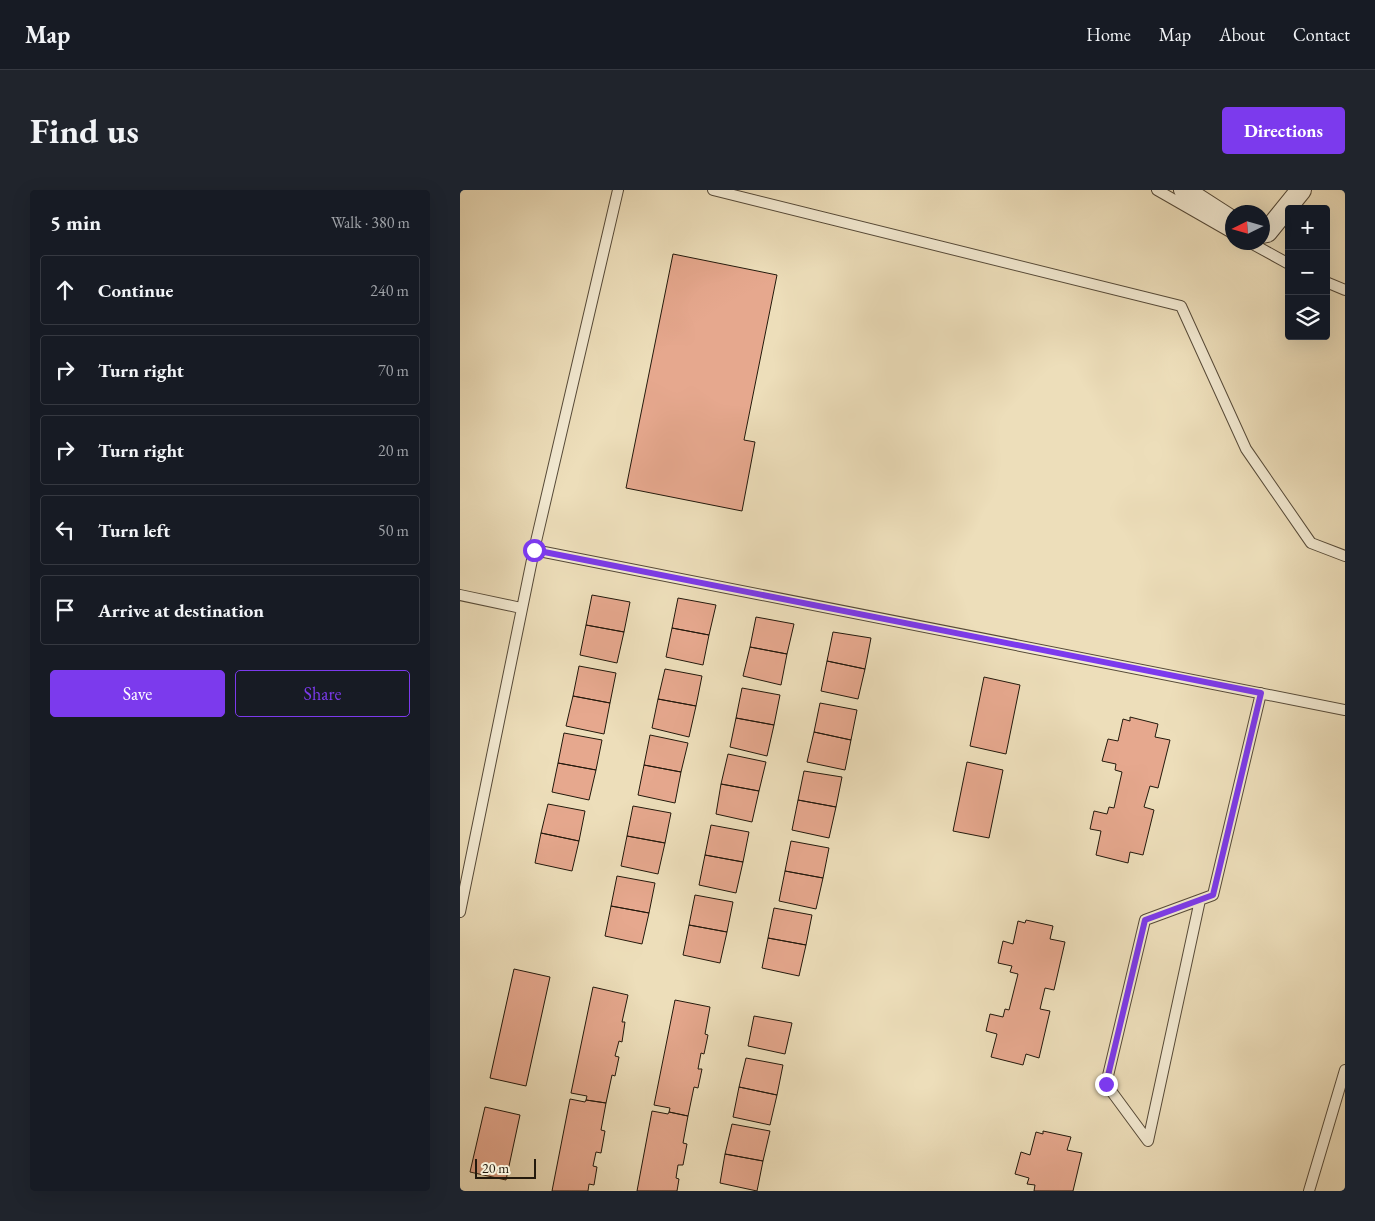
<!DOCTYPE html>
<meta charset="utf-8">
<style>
:root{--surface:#171b24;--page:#20242c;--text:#f1f3f6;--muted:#9ea1a6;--line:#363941;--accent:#7c3aed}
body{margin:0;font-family:"EB Garamond",serif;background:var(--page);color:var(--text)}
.controls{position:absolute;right:15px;top:15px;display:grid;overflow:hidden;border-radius:5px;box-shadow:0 5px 20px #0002}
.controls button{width:45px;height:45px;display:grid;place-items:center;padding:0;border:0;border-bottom:1px solid var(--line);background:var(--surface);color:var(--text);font:25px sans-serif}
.compass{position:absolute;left:765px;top:15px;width:45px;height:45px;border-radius:50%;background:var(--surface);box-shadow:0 5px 20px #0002;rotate:265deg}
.scale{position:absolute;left:15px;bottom:12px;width:61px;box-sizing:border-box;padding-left:5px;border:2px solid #23190c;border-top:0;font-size:14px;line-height:18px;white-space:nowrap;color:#23190c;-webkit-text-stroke:4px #f3ead2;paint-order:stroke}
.stop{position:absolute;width:15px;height:15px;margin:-11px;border:4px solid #7c3aed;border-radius:50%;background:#fff}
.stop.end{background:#7c3aed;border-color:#fff;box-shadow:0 1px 5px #0008}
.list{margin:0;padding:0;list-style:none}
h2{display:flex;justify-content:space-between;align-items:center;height:65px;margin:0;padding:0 20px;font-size:21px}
h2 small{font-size:16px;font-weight:400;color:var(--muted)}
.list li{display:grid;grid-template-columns:32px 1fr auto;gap:15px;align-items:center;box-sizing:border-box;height:70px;margin:0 10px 10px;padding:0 10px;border:1px solid var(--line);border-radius:5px}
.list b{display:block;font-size:19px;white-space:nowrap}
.list em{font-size:16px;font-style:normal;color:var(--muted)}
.actions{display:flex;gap:10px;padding:15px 20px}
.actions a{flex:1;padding:11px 0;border:1px solid var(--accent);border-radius:5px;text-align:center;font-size:18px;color:var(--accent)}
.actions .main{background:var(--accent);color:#fff}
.icon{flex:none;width:28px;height:28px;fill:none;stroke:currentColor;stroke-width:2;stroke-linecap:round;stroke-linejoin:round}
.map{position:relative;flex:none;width:885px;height:1001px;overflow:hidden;border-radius:5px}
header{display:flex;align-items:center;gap:30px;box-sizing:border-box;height:70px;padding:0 25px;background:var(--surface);border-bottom:1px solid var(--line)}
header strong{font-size:24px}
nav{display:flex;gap:28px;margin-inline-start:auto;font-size:18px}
.intro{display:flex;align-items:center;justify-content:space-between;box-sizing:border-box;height:120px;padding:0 30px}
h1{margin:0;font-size:35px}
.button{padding:12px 22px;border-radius:5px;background:var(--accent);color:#fff;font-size:18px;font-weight:700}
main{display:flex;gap:30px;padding:0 30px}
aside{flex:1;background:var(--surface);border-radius:5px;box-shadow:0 5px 20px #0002}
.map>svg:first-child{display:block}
.building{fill:#e6a88e;stroke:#23190c}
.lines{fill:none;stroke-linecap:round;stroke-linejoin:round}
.service-casing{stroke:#564a38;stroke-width:12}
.minor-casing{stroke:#564a38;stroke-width:22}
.service{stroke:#f3ead2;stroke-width:10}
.minor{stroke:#f3ead2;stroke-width:20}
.route{stroke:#7c3aed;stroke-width:6}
</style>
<header>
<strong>Map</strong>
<nav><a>Home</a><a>Map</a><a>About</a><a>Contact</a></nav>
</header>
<div class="intro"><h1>Find us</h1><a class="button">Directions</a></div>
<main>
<aside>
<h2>5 min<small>Walk · 380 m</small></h2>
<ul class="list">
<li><svg class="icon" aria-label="ahead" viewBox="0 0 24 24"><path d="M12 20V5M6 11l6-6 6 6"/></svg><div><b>Continue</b></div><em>240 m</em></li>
<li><svg class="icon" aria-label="right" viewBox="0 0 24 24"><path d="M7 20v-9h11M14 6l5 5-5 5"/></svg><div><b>Turn right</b></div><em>70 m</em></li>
<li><svg class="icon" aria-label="right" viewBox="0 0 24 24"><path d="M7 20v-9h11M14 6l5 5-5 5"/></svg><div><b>Turn right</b></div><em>20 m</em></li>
<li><svg class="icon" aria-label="left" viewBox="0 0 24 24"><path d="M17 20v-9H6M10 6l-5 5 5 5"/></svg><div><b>Turn left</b></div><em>50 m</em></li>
<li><svg class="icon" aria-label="arrive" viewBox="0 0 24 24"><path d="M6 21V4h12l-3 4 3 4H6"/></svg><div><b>Arrive at destination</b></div></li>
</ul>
<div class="actions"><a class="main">Save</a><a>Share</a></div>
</aside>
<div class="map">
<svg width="885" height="1001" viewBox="0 0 885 1001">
<rect width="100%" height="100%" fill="#eddeba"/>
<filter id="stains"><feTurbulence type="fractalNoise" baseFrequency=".004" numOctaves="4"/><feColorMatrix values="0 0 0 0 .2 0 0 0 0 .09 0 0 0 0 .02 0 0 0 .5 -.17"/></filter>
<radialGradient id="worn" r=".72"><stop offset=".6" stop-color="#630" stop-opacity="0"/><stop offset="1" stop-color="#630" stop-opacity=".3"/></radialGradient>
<path class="building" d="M213 64 317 85 284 250 295 252 282 321 166 298Z
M132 405 170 412 164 442 126 435Z
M218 408 256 415 249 445 212 438Z
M296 427 334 434 327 464 290 457Z
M126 435 164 442 157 473 120 465Z
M212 438 249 445 243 475 206 467Z
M373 442 411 448 405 479 367 471Z
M290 457 327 464 321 495 283 486Z
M367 471 405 479 398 509 361 501Z
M119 476 156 483 150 513 113 506Z
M205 479 242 486 236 516 198 509Z
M524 487 560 495 546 564 510 556Z
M282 498 320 505 314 535 276 528Z
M113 506 150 513 144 544 106 536Z
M198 509 236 516 229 547 192 538Z
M360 513 397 520 391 550 354 542Z
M670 527 698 534 695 547 710 550 698 598 690 596 684 617 694 620 683 665 670 662 668 673 636 665 641 641 630 639 634 621 647 624 649 617 654 618 662 582 655 580 656 574 642 571 648 549 658 551 663 529 670 531Z
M276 528 314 535 307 566 270 557Z
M354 542 391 550 385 580 347 572Z
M104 543 142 550 136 580 98 573Z
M190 545 228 553 221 582 184 575Z
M268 564 306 572 299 601 261 594Z
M507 572 543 580 529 648 493 641Z
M98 573 136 580 129 610 92 602Z
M184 575 221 582 215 613 178 605Z
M344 581 382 587 376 617 338 610Z
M261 594 299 601 292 632 256 624Z
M338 610 376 617 369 648 332 640Z
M88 614 125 621 119 651 81 643Z
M173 616 211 623 205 653 167 646Z
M251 635 289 642 283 672 245 665Z
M81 643 119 651 112 681 75 673Z
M167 646 205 653 198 684 161 676Z
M331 651 369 658 363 688 325 681Z
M245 665 283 672 276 703 239 695Z
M325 681 363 688 356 719 319 711Z
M157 686 195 693 189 723 151 716Z
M235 705 273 712 267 742 229 735Z
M151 716 189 723 182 754 145 746Z
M314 718 352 725 346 755 308 748Z
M566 730 593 736 590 749 605 752 594 800 585 798 580 819 590 821 579 868 566 864 563 875 531 867 537 844 526 841 530 824 543 827 545 819 549 820 558 784 550 782 552 776 538 773 543 751 553 754 558 731 565 733Z
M229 735 267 742 260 773 223 765Z
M308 748 346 755 339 786 302 778Z
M54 779 90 787 66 896 30 888Z
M133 797 168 805 162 832H165L162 852 159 851 155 866 159 867 155 886 152 885 146 913 126 910 127 906 111 903Z
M215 810 250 817 245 844 248 845 244 864 241 863 238 879H242L238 898 234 897 228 926 209 922 210 918 194 915Z
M294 826 332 833 325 864 288 856Z
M286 868 323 875 317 905 279 897Z
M279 897 317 905 310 935 273 927Z
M110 909 125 912 126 910 146 913 141 940 145 941 141 963 136 962 133 976 137 977 134 995 129 994 128 1001H92Z
M25 917 60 925 46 990 10 982Z
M192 921 208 924 209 922 228 926 223 953 227 954 223 975H218L216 988 219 989 217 1001H177Z
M272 934 310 941 303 971 265 964Z
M583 941 611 947 607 960 622 963 613 1001H574L575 995 567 994 569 988 555 984 561 962 570 965 576 942 583 944Z
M265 964 303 971 297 1001 260 993Z"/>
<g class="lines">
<g class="service-casing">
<path id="service" d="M253 0 721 116 786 259 851 353 885 366
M697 0 772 43
M789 52 829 74
M866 92 885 100
M74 360 885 520
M0 405 61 418
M740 710 688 951 646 894 685 730 753 705 801 503
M0 722 74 360 158 0
M849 1001 885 880"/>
</g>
<g class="minor-casing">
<path id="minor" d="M724 0 772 31
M802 43 807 42 841 0"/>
</g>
<use href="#service" class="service"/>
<use href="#minor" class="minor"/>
</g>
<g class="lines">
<path class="route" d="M74 360 801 503 753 705 685 730 646 894"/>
</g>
<rect width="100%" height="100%" filter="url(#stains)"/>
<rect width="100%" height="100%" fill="url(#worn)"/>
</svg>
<div class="controls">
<button>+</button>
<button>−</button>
<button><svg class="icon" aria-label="layers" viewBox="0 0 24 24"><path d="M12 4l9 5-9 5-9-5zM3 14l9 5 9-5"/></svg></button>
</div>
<svg class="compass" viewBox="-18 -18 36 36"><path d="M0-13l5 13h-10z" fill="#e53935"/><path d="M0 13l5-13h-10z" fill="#9ea1a6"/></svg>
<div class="scale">20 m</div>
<div class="stop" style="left:74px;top:360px"></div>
<div class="stop end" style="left:646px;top:894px"></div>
</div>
</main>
